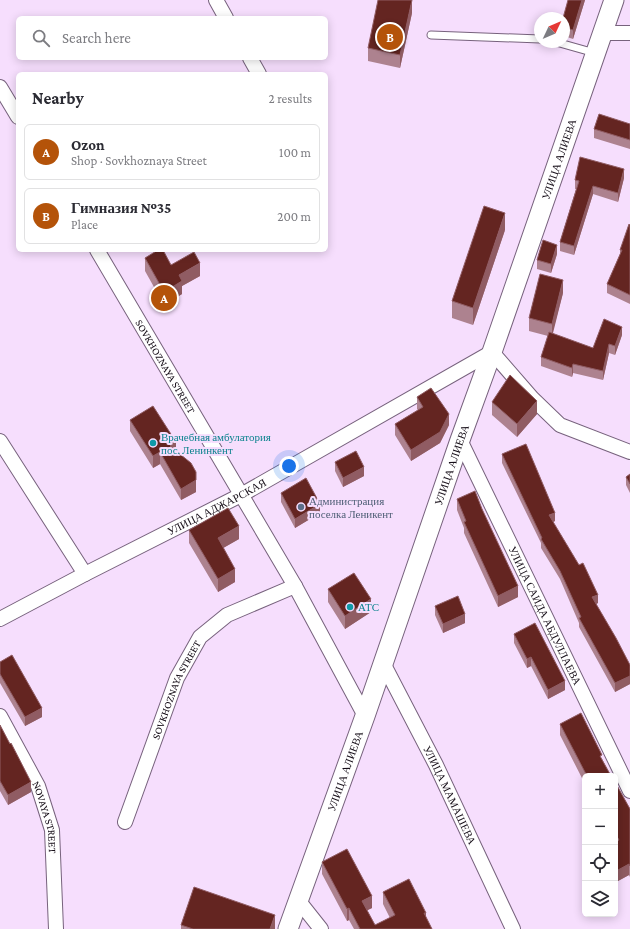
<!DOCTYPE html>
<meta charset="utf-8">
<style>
:root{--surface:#fff;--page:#f7f7f7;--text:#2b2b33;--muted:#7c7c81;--line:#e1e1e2;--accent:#b45309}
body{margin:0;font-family:"Crimson Pro",serif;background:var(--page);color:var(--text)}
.controls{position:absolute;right:12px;bottom:12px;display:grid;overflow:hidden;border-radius:6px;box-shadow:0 2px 10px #0003}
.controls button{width:36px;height:36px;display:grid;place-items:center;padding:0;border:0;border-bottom:1px solid var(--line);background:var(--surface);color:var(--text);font:20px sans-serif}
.compass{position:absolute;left:534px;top:12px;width:36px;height:36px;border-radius:50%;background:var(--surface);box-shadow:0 2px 10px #0003;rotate:46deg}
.you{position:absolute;left:289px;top:466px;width:14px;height:14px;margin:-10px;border:3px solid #fff;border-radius:50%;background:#1a73e8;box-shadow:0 0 0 6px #1a73e833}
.badge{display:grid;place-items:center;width:26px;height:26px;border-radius:50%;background:var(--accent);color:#fff;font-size:13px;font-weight:700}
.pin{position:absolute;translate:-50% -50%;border:2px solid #fff;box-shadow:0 1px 4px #0006}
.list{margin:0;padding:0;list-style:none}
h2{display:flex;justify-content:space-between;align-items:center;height:52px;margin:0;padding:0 16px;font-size:17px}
h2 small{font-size:13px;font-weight:400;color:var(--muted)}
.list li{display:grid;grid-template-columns:26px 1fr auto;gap:12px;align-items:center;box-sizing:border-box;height:56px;margin:0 8px 8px;padding:0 8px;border:1px solid var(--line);border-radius:6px}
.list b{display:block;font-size:15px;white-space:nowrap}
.list p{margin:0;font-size:13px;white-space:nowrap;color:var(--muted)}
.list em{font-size:13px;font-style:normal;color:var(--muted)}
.icon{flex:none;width:22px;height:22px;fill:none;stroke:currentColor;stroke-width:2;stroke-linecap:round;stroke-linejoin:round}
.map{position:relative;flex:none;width:630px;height:929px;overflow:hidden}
.search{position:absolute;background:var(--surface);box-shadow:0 2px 10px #0003;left:16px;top:16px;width:312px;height:44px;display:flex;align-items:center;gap:10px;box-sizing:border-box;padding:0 14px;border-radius:6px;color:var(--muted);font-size:15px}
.panel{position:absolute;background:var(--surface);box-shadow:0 2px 10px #0003;left:16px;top:72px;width:312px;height:180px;border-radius:6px}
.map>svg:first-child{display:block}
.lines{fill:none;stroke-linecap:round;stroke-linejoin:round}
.lane-casing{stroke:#77627d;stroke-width:9}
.street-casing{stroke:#77627d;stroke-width:16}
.secondary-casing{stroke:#77627d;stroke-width:21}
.lane{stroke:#fff;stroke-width:7}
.street{stroke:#fff;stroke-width:14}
.secondary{stroke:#fff;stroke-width:19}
.wall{fill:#ad828f}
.shaded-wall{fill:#905c63}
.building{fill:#642521;stroke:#905c63}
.culture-dot{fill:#0f9aa8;stroke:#f6defd;stroke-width:1.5}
.service-dot{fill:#5c6f8a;stroke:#f6defd;stroke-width:1.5}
.labels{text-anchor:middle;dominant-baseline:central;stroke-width:4;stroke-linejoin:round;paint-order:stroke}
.street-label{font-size:11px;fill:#160e18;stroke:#f6defd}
.culture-label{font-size:11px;fill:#0d838f;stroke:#f6defd;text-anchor:start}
.service-label{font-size:11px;fill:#4e5e75;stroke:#f6defd;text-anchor:start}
</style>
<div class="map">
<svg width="630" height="929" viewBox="0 0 630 929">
<rect width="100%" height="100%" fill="#f6defd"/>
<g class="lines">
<g class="lane-casing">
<path id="lane" d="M431 35 540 39
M556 42 595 53"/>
</g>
<g class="street-casing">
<g id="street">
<path d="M216 0 226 18"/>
<path d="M602 33H630"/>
<path d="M250 58 259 74"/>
<path d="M0 87 18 117"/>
<path id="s1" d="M97 250 295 586 365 716"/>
<path id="s2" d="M460 440 630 791"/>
<path d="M0 441 85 574"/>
<path id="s3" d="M0 619 85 574 241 495 492 352 532 398 560 425 630 452"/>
<path id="s4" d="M383 663 436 765 513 929"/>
<path id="s5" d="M0 716 38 786 52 830 56 929"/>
<path id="s6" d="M125 822 177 678 200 637 227 615 295 586"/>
<path d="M298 900 321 929"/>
</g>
</g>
<g class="secondary-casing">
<g id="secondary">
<path id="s7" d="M288 929 365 716 460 440 492 352 614 0"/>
</g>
</g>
<use href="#lane" class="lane"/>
<use href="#street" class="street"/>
<use href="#secondary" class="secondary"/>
</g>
<path class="wall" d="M568 0H585L573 39 564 36V18Z
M412 13 400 68 368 61V48Z
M630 124V149L594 138V129Z
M624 178 618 202 593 194 574 255 560 251V242L576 189H575V180Z
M630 225V304L607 293V284L620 254V250Z
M505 230 473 325 452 318V301Z
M557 254 551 273 537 269V260Z
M145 258 171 265 200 276 182 286V294L164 305 145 271Z
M563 293 552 334 593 348 622 335 615 355 609 353 603 380 573 373 572 377 541 366V357L548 336 529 331V318Z
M417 397 449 425 440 443 411 461 395 435V424L418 410 417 409Z
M492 402 537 414 517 437 492 415Z
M130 420 176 451 196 492 181 500 160 464 153 468 130 431Z
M502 454 555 521 553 522 598 603 596 604 630 665V684L615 692 579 627V623L560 579 541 548V543L502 463Z
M335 462 364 476 343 487 335 471Z
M630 474V493L626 485V477Z
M281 493 320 513 295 528 281 502Z
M457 499 482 509 518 597 498 607 464 533V528L457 510Z
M189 530 239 539 223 548 235 582 218 592 189 543Z
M328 589 371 612 345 629 328 602Z
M435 606 465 623 443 633 435 615Z
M514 634 565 690 548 699 531 666 527 668 514 643Z
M0 662 42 717 25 726 0 683Z
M560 724 602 759 611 776H585V784L560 735Z
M0 725 31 792 8 805 0 791Z
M615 782 630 809V877L629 875 618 881 615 874Z
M322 862 372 908 367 910 375 925 390 918 383 904V892L426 918 432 929H354L349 920 347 921 322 874Z
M181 925 275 929H181Z"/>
<path class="shaded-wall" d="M412 0V13L400 68V55Z
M582 0H585L573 39V30Z
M624 169V178L618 202V193Z
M593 186V194L574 255V246Z
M505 213V230L473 325V308Z
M557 245V254L551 273V264Z
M200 263V276L182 286V294L164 305V292L179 275Z
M563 280V293L552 337V324Z
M622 327V335L615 355V346Z
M609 344V353L603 380V371Z
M573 364V373L572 377V368Z
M537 401V414L517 437V424Z
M449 414V425L440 443 411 461V450Z
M176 442V454L170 446Z
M160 452V464L153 468V456Z
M364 467V476L343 487V478Z
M196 472V492L181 500V489Z
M320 504V513L295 528V519Z
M555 513V521L549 524V515Z
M239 526V539L218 551V538Z
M235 569V582L218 592V579Z
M518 586V597L498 607V596Z
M598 595V603L592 606V597Z
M371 599V612L345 629V616Z
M465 614V623L443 633V624Z
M531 657V666L527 668V659Z
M630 676V684L615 692V683Z
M565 681V690L548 699V690Z
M42 708V717L25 726V717Z
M31 782V792L8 805V795Z
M629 864V875L618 881V870Z
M372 896V908L362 913V901Z
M349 908V920L347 921V909Z
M424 913H426V925Z
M275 915V929H270Z"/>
<path class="building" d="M378 0H412L400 55 368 48Z
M568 0H582L573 30 564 27V18H563Z
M599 114 630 124V140L594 129Z
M580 157 624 169 618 193 593 186 574 246 560 242 579 181 575 180Z
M484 206 505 213 473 308 452 301Z
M629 224 630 225V295L607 284 622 250H620Z
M543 240 557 245 551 264 537 260Z
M158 250H163L171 265 194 252 200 263 179 275 182 281 164 292 145 258Z
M540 274 563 280 552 324 529 318Z
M604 319 622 327 615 346 609 344 603 371 573 364 572 368 541 357 549 332 593 348Z
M510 375 537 401 517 424 492 402Z
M431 388 449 414 440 432 411 450 395 424 423 407 417 397Z
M153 406 176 442 170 446 191 463 196 472V480L181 489 160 452 153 456 130 420Z
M526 444 555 513 549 515 579 565 583 563 598 595 592 597 616 638 630 665V676L615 683 579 618 581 617 560 571 541 539 542 538 502 454Z
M356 451 364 467 343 478 335 462Z
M630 474V484L626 477Z
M306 478 320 504 295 519 281 493Z
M475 491 482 509 518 586 498 596 464 522 466 521 457 499Z
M228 508 239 526 218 538 235 569 218 579 189 530Z
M354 573 371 599 345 616 328 589Z
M458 596 465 614 443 624 435 606Z
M535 623 565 681 548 690 531 657 527 659 514 634Z
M12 655 42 708 25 717 0 674V662Z
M581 713 602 755 600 756 611 776H587L560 724Z
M0 725 10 744 11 743 31 782 8 795 0 781Z
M615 782 630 809V866L629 864 618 870 615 863V842L619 840 615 833Z
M347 849 372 896 362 901 375 925 395 915 383 892 409 879 426 913H424L432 929H360L349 908 347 909 322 862Z
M194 887 275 915 270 929H193L181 925Z"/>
<g class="culture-dot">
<circle cx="153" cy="443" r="4"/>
<circle cx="350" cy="607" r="4"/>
</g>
<circle class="service-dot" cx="301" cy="507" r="4"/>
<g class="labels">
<g class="street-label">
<text stroke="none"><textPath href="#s7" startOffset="816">УЛИЦА АЛИЕВА</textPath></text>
<text stroke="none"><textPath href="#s1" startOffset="135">SOVKHOZNAYA STREET</textPath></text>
<text stroke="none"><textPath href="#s7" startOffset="492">УЛИЦА АЛИЕВА</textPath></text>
<text stroke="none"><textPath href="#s3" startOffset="244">УЛИЦА АДЖАРСКАЯ</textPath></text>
<text stroke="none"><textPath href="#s2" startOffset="195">УЛИЦА САИДА АБДУЛЛАЕВА</textPath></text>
<text stroke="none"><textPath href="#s6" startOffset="142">SOVKHOZNAYA STREET</textPath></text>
<text stroke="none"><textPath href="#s7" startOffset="168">УЛИЦА АЛИЕВА</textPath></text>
<text stroke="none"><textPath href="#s4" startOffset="148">УЛИЦА МАМАШЕВА</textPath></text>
<text stroke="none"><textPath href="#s5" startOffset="112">NOVAYA STREET</textPath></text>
</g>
<g class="culture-label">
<text x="161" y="437">Врачебная амбулатория<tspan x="161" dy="13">пос. Ленинкент</tspan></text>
<text x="358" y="607">АТС</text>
</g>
<g class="service-label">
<text x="309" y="501">Администрация<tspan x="309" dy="13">поселка Леникент</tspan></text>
</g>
</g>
</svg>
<div class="controls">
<button>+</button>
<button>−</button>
<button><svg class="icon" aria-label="locate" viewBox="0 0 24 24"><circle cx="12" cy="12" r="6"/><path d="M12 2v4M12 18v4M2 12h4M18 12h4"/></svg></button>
<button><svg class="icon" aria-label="layers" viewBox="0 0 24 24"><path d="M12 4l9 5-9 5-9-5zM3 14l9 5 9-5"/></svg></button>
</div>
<svg class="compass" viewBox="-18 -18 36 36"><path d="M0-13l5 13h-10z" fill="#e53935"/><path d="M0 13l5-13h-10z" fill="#7c7c81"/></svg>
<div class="you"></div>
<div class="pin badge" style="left:164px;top:298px">A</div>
<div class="pin badge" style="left:390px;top:37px">B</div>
<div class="search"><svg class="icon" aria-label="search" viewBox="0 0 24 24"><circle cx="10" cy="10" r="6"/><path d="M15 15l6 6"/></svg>Search here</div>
<section class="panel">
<h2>Nearby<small>2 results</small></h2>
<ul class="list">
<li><span class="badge">A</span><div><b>Ozon</b><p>Shop · Sovkhoznaya Street</p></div><em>100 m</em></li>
<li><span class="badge">B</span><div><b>Гимназия №35</b><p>Place</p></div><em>200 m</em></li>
</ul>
</section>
</div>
